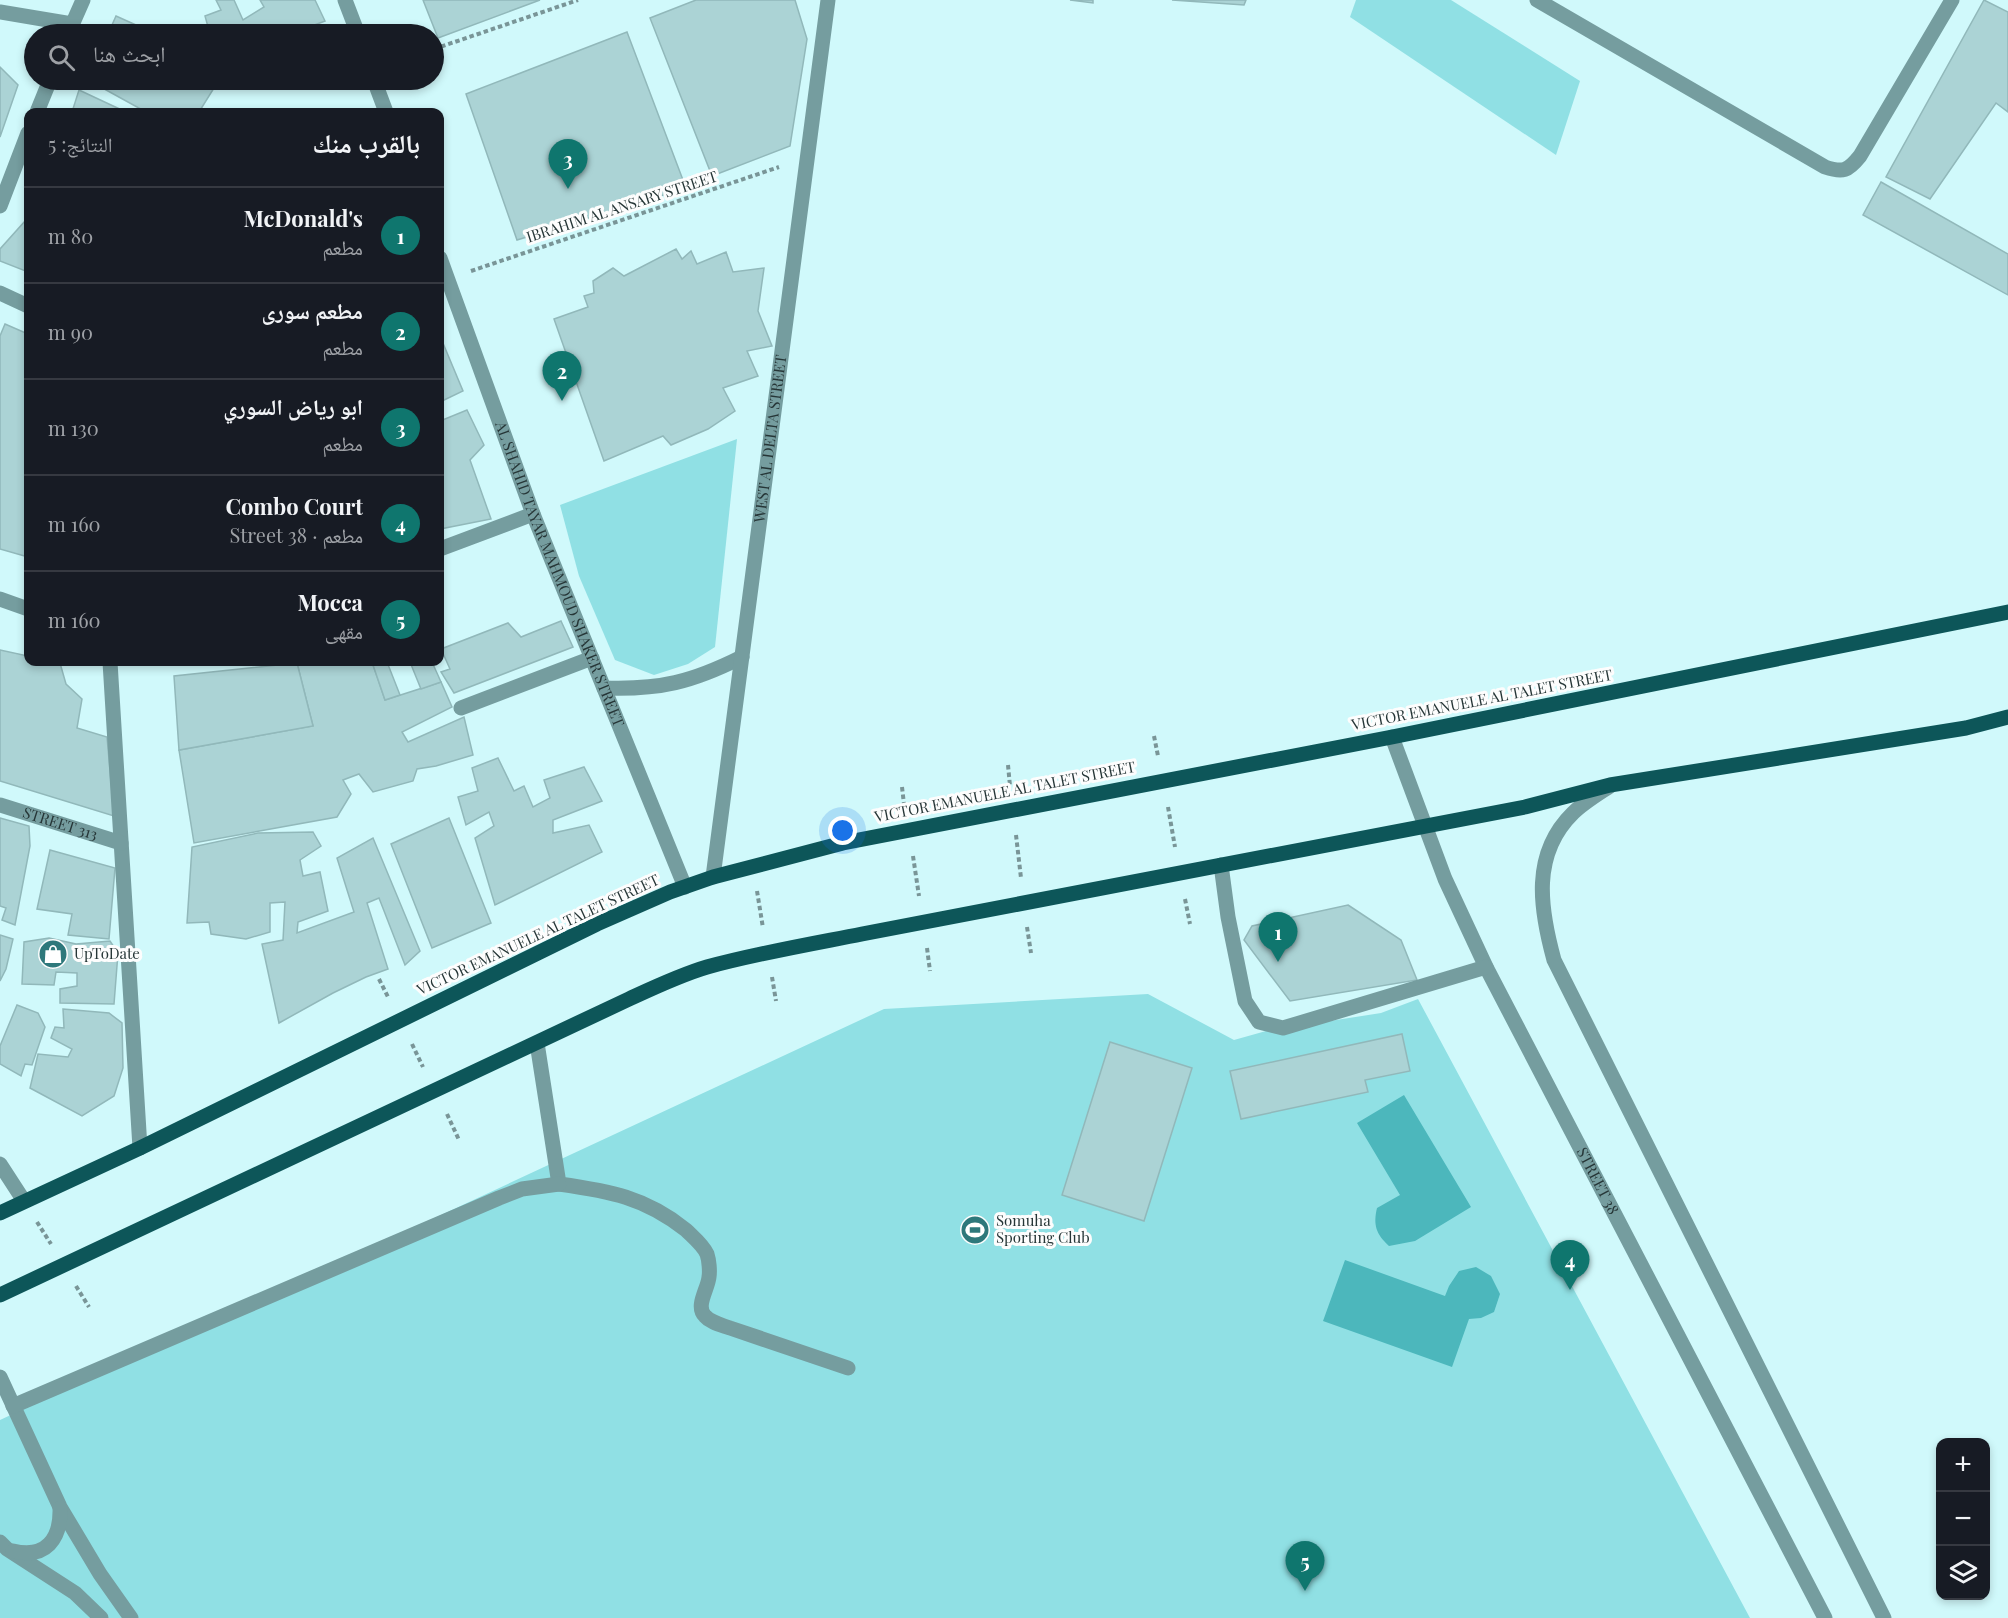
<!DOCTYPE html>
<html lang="ar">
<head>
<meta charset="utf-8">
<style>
	body { margin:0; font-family:"Playfair Display","Noto Naskh Arabic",serif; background:#20242c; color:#f1f3f6; direction:rtl }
	.controls { position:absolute; right:18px; bottom:18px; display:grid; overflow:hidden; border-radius:12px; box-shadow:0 3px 9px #0003 }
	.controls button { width:54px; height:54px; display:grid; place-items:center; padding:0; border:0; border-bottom:2px solid #363941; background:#171b24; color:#f1f3f6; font:30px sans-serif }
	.you { position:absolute; left:843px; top:831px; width:21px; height:21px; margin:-15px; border:4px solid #fff; border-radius:50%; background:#1a73e8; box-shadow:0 0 0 9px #1a73e833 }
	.badge { display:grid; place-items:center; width:39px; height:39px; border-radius:50%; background:#0f766e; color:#fff; font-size:20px; font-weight:700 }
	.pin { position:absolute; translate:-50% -50px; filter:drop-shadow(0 2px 3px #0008) }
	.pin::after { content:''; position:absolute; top:32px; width:21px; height:18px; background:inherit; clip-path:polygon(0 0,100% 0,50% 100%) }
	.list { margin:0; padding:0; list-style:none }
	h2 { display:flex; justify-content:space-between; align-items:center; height:78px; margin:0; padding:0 24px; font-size:26px }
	h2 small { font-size:20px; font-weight:400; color:#9ea1a6 }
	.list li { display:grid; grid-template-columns:39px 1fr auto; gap:18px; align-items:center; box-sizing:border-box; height:96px; padding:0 24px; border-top:2px solid #363941 }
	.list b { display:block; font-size:22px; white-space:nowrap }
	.list p { margin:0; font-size:20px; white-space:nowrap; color:#9ea1a6 }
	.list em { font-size:20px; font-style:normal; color:#9ea1a6 }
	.icon { flex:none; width:33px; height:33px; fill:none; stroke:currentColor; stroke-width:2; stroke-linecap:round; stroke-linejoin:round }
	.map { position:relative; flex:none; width:2008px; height:1618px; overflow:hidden; direction:ltr }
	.search { position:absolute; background:#171b24; box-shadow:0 3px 9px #0003; left:24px; top:24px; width:420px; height:66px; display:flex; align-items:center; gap:15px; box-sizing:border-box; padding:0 21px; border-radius:33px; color:#9ea1a6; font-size:22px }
	.panel { position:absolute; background:#171b24; box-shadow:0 3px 9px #0003; left:24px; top:108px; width:420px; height:558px; border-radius:12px; direction:rtl }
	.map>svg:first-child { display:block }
	.green { fill:#90e0e4 }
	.water { fill:#4cb7bc }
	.building { fill:#abd3d5; stroke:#91b8ba; stroke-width:1.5 }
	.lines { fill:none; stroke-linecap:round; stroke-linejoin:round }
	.path { stroke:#799597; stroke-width:4; stroke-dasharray:4.5 3; stroke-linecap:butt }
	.minor { stroke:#759d9f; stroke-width:15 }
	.major { stroke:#0d5659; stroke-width:15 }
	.labels { text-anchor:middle; stroke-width:6; stroke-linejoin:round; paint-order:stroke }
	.street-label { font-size:15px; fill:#263637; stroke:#fdfdfd }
	.poi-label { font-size:15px; fill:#263637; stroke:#fdfdfd; text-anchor:start }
</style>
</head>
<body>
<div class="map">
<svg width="2008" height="1618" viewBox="0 0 2008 1618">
	<rect width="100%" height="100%" fill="#d0f9fb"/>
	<g class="green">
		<path d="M1356,0H1451L1580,81L1556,155L1350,17Z"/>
		<path d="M737,439L715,647L688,664L654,675L615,660L579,576L560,505Z"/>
		<path d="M1148,994L1234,1040L1266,1031L1381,1013L1418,999L1750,1618H0V1420L884,1009Z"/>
	</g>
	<g class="water">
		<path d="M1404,1095L1471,1207L1415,1241L1389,1246C1376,1234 1373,1225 1377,1208L1400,1195L1357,1123Z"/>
		<path d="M1345,1260L1445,1296L1449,1286L1459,1271L1476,1267L1491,1276L1500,1294L1494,1312L1481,1318L1469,1319L1452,1367L1323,1321Z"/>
	</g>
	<g class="building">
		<path d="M216,0H234L243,20L264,7L260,0H315L325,21L291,34H210L205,16L221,10Z"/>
		<path d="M423,0H540L438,38Z"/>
		<path d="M696,0H795L807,39L790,146L712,176L650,18Z"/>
		<path d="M1070,0H1093V3Z"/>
		<path d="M1172,0H1246L1244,5Z"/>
		<path d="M1984,0L2008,12V112L1996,103L1930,199L1886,177Z"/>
		<path d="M116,16L156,34H108Z"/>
		<path d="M627,32L686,188L517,240L466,94Z"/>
		<path d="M0,67L18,85L0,137Z"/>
		<path d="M88,80H219L199,112H146Z"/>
		<path d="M79,90L126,112H72Z"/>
		<path d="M1881,182L2008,254V295L1863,215Z"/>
		<path d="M28,213V272L0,261V249L25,221Z"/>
		<path d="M676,249L682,259L691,251L697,264L726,252L733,272L764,268L758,311L772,346L747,351L758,376L723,388L735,411L708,429L671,445L663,436L604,461L554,319L588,307L584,296L594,293L593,281L613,268L624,276Z"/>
		<path d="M5,324L28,334V557L0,549V336Z"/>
		<path d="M440,336L463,391L440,402Z"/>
		<path d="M467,410L484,445L470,460L491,519L440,529V421Z"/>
		<path d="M561,621L573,647L454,693L441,672L450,669L441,649L508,623L521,637Z"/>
		<path d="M0,650L28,656V662L60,663L66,684L82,699L77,728L107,737L114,816L0,781Z"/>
		<path d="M300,662H372L385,700L441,682L452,707L402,732L408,742L464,717L473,755L436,766L417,769L413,781L373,792L359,774L343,780L351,794L337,817L194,843L179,750L313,726L297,663Z"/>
		<path d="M372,662H387L400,695L385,700Z"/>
		<path d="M410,662H432L441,682L421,689Z"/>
		<path d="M297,663L313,726L179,750L174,676Z"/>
		<path d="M498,758L514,791L524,786L533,807L550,798L544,780L584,767L602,801L553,820V833L589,825L602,852L495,905L475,838L494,826L489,812L466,825L458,797L478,791L472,768Z"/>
		<path d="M0,818L29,826L30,846L15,925L2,920L6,908L0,906Z"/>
		<path d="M449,818L491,923L432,948L391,844Z"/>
		<path d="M313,832L321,846L300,860L303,876L320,872L328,911L298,922L297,933L354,912L337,858L373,838L420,951L405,965L379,898L367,903L388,969L366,977L333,993L279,1023L262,944L283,940L285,902L270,903V932L246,939L211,934L209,922L187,923L192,847L258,833Z"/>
		<path d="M50,850L115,868L109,939L68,935L72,914L37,909Z"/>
		<path d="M1348,905L1401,940L1417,980L1290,1001L1244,940L1252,926Z"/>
		<path d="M0,935L13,939L6,969L0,981Z"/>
		<path d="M49,938L76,944L110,941L118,953L114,1004L60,1003V989L77,986V973L56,972L54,985L22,984L24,942Z"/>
		<path d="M17,1005L38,1013L45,1027L32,1065L25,1064L21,1076L0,1064V1046Z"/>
		<path d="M63,1009L109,1013L122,1023L123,1068L114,1096L82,1116L30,1088L38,1054L68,1057L72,1049L51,1038L55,1027L64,1028Z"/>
		<path d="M1402,1034L1410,1071L1365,1080L1368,1092L1241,1119L1230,1071Z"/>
		<path d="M1110,1042L1192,1068L1144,1221L1062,1195Z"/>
	</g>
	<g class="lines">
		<g class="path">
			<path d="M434,49L578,0"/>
			<path d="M471,271L779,167"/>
			<path d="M1154,736L1158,756"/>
			<path d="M1008,765L1010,786"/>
			<path d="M902,787L904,804"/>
			<path d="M1168,807L1175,847"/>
			<path d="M1016,835L1021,878"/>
			<path d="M913,856L919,896"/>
			<path d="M757,891L763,928"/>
			<path d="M1185,899L1190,924"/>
			<path d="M1027,927L1031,953"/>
			<path d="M927,948L930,971"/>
			<path d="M772,977L776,1001"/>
			<path d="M379,979L388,997"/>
			<path d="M412,1044L423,1067"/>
			<path d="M447,1114L459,1140"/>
			<path d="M37,1222L51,1244"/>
			<path d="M76,1286L89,1307"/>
		</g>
		<g class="minor">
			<path d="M345,0L358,34"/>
			<path d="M1537,0L1825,167C1843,173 1848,171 1860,156L1952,0"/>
			<path d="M0,12L72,24"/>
			<path d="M68,34L83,0"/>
			<path d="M374,80L386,112"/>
			<path d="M37,112L50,80"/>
			<path d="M0,206L28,133"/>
			<path id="s1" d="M440,258L533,514L685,887"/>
			<path d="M0,293L28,306"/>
			<path d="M440,549L533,514"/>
			<path d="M0,599L28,609"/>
			<path d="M110,662L140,1148"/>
			<path d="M604,688C660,690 692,682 742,657"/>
			<path d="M461,708L592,658"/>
			<path id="s2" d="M1392,737L1445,879L1486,967L1825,1618"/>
			<path d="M1610,786C1598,794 1583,803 1573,813C1531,854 1540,909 1554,960L1884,1618"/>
			<path id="s3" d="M0,805L121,843"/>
			<path d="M1221,865L1228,917L1245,1001L1259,1022L1283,1028L1486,967"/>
			<path id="s4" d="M713,877L828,0"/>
			<path d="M537,1043L559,1184C609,1191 645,1197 686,1230C693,1237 703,1245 707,1254C709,1260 710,1271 709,1277C708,1289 695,1306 705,1316C711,1323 722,1325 730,1328L848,1368"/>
			<path d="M0,1164L24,1201"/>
			<path d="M0,1377L60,1507L100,1574L131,1618"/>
			<path d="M13,1406L499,1198L522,1189L559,1184"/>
			<path d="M0,1542L7,1549L75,1593L101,1618"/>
			<path d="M13,1551C46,1559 61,1539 60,1508"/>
		</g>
		<g class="major">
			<path d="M0,1213L140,1148L597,924L670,892L713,877L843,843L1392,737L2008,612"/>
			<path d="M0,1295L629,999C655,987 680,975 707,967C758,953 811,944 862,934L1525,807L1610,785L1966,728L2008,717"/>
		</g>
	</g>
	<defs>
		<g id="shop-disc" transform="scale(1.5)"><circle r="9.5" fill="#2e787b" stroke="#fdfdfd"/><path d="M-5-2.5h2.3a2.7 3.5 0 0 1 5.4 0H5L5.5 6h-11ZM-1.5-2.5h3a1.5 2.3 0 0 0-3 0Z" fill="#fff"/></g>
		<g id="stadium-disc" transform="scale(1.5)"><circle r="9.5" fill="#2e787b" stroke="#fdfdfd"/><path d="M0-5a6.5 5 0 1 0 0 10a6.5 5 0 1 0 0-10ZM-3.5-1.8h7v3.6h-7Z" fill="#fff"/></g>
	</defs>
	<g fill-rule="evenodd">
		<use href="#shop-disc" x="53" y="954"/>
		<use href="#stadium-disc" x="975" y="1230"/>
	</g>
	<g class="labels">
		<g class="street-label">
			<text transform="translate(622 207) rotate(-18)" y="5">IBRAHIM AL ANSARY STREET</text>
			<text dy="5" stroke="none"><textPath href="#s4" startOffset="442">WEST AL DELTA STREET</textPath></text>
			<text dy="5" stroke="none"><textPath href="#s1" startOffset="338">AL SHAHID TAYAR MAHMOUD SHAKER STREET</textPath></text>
			<text transform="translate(1482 700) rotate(-11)" y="5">VICTOR EMANUELE AL TALET STREET</text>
			<text transform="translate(1005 792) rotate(-11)" y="5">VICTOR EMANUELE AL TALET STREET</text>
			<text dy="5" stroke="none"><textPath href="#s3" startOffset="63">STREET 313</textPath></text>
			<text transform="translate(538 935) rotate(-25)" y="5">VICTOR EMANUELE AL TALET STREET</text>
			<text dy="5" stroke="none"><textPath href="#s2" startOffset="490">STREET 38</textPath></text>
		</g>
		<g class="poi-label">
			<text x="74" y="959">UpToDate</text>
			<text x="996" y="1226">Somuha<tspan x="996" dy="17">Sporting Club</tspan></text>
		</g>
	</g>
</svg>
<div class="controls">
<button>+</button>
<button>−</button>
<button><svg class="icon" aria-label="layers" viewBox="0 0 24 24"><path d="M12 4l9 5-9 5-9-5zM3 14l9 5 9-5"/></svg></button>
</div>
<div class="you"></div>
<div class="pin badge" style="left:1278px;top:962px">1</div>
<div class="pin badge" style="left:562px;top:401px">2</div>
<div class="pin badge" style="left:568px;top:189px">3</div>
<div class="pin badge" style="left:1570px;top:1290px">4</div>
<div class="pin badge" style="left:1305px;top:1591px">5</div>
<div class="search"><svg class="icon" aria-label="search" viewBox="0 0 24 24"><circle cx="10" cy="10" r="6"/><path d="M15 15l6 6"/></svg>ابحث هنا</div>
<section class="panel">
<h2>بالقرب منك<small>النتائج: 5</small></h2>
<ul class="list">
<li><span class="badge">1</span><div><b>McDonald's</b><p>مطعم</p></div><em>80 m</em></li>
<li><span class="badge">2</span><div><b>مطعم سورى</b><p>مطعم</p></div><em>90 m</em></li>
<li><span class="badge">3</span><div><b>ابو رياض السوري</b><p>مطعم</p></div><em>130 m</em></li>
<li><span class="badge">4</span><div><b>Combo Court</b><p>مطعم · Street 38</p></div><em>160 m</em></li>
<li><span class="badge">5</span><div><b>Mocca</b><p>مقهى</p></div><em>160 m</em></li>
</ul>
</section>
</div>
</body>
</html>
